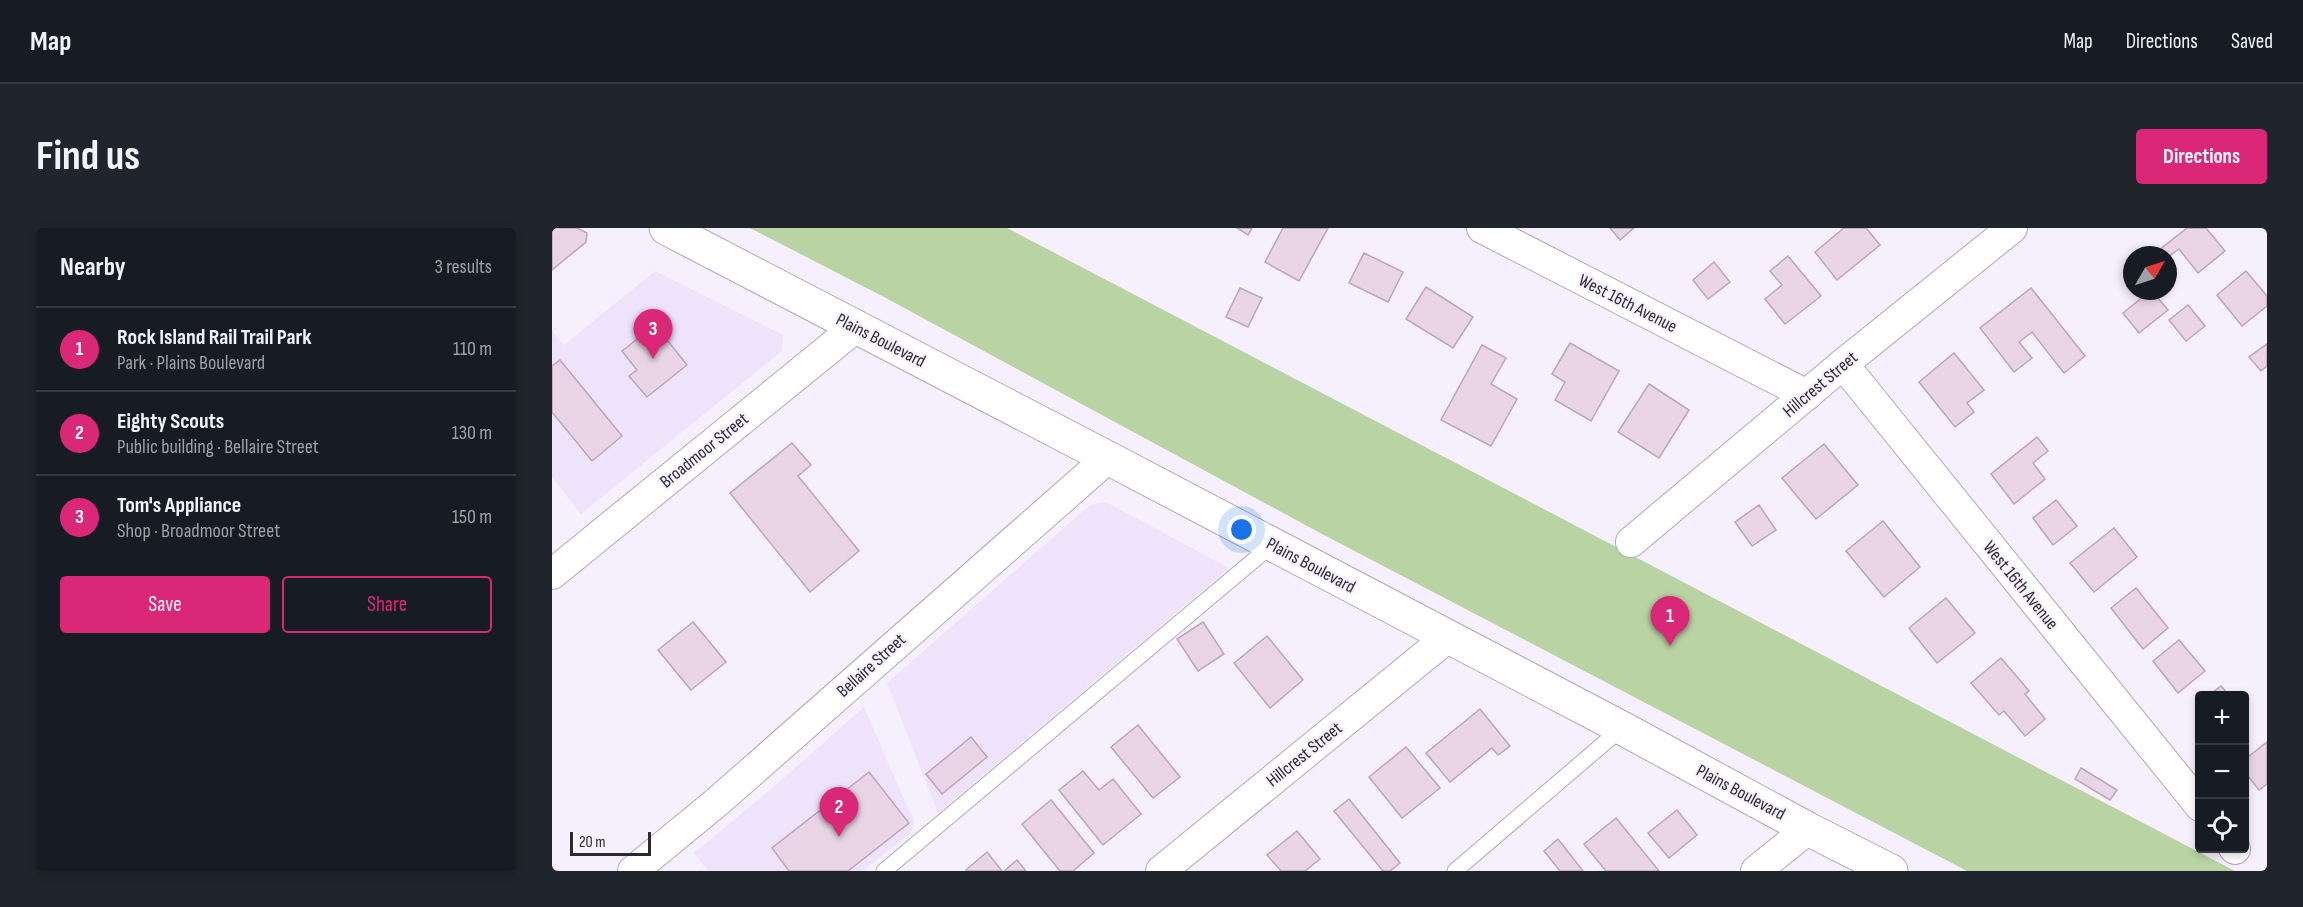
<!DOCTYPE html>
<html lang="en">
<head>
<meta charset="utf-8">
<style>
	body { margin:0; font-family:"Sofia Sans Condensed",sans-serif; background:#20242c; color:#f1f3f6 }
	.controls { position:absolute; right:18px; bottom:18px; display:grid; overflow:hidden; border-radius:6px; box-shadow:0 3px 9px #0003 }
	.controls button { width:54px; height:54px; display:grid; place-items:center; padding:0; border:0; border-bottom:2px solid #363941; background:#171b24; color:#f1f3f6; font:30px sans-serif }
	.compass { position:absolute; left:1571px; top:18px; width:54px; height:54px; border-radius:50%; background:#171b24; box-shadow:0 3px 9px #0003; rotate:51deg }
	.scale { position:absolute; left:18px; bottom:15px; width:81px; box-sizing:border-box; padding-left:6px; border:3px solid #2d2931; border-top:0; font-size:16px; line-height:21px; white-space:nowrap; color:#2d2931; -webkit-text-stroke:4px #f6effd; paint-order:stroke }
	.you { position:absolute; left:690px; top:302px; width:21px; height:21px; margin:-15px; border:4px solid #fff; border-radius:50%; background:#1a73e8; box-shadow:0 0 0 9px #1a73e833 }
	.badge { display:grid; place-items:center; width:39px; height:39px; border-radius:50%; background:#db2777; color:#fff; font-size:20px; font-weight:700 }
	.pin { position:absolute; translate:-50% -50px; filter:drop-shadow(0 2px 3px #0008) }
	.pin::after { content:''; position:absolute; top:32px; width:21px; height:18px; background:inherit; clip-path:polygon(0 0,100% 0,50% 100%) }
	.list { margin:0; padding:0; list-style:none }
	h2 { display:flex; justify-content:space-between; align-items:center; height:78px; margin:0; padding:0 24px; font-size:26px }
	h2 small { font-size:20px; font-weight:400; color:#9ea1a6 }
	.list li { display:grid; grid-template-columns:39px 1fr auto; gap:18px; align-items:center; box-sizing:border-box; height:84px; padding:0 24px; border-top:2px solid #363941 }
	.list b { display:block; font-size:22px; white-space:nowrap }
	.list p { margin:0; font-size:20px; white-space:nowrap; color:#9ea1a6 }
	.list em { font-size:20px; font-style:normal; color:#9ea1a6 }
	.actions { display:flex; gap:12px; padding:18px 24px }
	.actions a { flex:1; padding:14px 0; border:2px solid #db2777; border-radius:6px; text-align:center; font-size:21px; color:#db2777 }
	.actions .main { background:#db2777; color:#fff }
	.icon { flex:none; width:33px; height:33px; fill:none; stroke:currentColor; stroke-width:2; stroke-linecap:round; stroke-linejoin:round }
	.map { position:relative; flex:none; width:1715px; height:643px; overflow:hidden; border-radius:6px }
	header { display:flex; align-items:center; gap:36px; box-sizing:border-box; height:84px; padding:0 30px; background:#171b24; border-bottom:2px solid #363941 }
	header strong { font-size:28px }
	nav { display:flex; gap:33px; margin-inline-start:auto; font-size:21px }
	.intro { display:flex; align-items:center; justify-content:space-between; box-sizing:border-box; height:144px; padding:0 36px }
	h1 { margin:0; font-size:42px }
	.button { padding:15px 27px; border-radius:6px; background:#db2777; color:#fff; font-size:21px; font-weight:700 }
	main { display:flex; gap:36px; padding:0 36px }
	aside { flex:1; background:#171b24; border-radius:6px; box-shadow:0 3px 9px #0003 }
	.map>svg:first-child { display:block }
	.built { fill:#efe3fb }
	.green { fill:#bad3a2 }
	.building { fill:#e9d5e7; stroke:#baa7b8; stroke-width:1.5 }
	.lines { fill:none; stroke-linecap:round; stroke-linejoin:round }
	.service-casing { stroke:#b1a7bc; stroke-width:17 }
	.minor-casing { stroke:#b1a7bc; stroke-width:32 }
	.secondary-casing { stroke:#b1a7bc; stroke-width:35 }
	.service { stroke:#fff; stroke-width:15 }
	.minor { stroke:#fff; stroke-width:30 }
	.secondary { stroke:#fff; stroke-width:33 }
	.labels { text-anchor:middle; stroke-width:4.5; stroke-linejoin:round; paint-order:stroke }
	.street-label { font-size:18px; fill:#2d2931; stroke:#f6effd }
</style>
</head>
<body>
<header>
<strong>Map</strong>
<nav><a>Map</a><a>Directions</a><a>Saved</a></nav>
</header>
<div class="intro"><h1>Find us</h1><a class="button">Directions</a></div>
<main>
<aside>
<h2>Nearby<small>3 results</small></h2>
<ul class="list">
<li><span class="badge">1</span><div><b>Rock Island Rail Trail Park</b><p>Park · Plains Boulevard</p></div><em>110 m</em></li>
<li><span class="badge">2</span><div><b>Eighty Scouts</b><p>Public building · Bellaire Street</p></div><em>130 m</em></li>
<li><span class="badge">3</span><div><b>Tom's Appliance</b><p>Shop · Broadmoor Street</p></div><em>150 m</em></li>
</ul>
<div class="actions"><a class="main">Save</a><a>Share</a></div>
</aside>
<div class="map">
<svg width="1715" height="643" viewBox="0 0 1715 643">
	<rect width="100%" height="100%" fill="#f6effd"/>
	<g class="built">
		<path d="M103,43L231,107L230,123L29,286L0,249V103L12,117Z"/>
		<path d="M554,274L677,340L386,585L335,455L538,277Z"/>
		<path d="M312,479L362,594L359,605L310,643H156L142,625L225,556Z"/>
	</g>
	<path class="green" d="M198,0H455L1683,643H1415L770,306L332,69Z"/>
	<g class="building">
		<path d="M0,0H25L35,5L34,14L0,42Z"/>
		<path d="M685,0H700L696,7Z"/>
		<path d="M731,0H776L747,53L713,34Z"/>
		<path d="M1058,0H1082L1068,12Z"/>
		<path d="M1292,0H1314L1328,17L1285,52L1263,24Z"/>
		<path d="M1635,0H1654L1673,23L1646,45L1627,21L1616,29V27H1609L1606,23Z"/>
		<path d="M812,25L851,44L836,74L797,55Z"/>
		<path d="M1236,28L1269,68L1233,96L1213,71L1230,57L1218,43Z"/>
		<path d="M1162,34L1178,54L1156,71L1141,52Z"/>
		<path d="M1694,43L1715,68V78L1690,98L1665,67Z"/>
		<path d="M874,59L921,89L901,120L854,91Z"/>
		<path d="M688,60L710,70L696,99L674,89Z"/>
		<path d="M1479,60L1533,128L1512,145L1480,104L1467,114L1480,130L1462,144L1428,100Z"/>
		<path d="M1598,63H1600L1616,82L1587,105L1571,85Z"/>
		<path d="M1636,77L1653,98L1634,113L1617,92Z"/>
		<path d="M103,97L135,137L95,169L77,148L85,142L70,123Z"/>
		<path d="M1018,115L1067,143L1039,193L1003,172L1013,154L1000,146Z"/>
		<path d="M1715,116V138L1709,143L1697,129Z"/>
		<path d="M930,117L954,130L939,156L965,171L939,218L889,192Z"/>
		<path d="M1402,125L1432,162L1415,175L1422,184L1403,199L1367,154Z"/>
		<path d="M8,132L70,208L40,233L0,184V138Z"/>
		<path d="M1097,156L1137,182L1107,230L1066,204Z"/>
		<path d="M1485,209L1496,223L1481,235L1493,251L1462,276L1439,246Z"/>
		<path d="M240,215L259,237L246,248L307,323L258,364L178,265Z"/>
		<path d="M1272,216L1306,257L1264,291L1230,250Z"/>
		<path d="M1504,272L1525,298L1501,317L1481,290Z"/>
		<path d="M1207,277L1224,302L1200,318L1183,294Z"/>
		<path d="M1331,293L1368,339L1332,369L1294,323Z"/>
		<path d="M1562,300L1585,329L1542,364L1518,335Z"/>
		<path d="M1584,360L1616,400L1591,421L1559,380Z"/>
		<path d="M1394,370L1423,405L1385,435L1357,400Z"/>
		<path d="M141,394L174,434L139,462L106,422Z"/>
		<path d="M651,394L672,426L646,443L625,411Z"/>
		<path d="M715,408L751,452L718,480L682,435Z"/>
		<path d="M1627,412L1653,443L1626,465L1601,433Z"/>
		<path d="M1449,430L1477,463L1473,466L1493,491L1473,508L1452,483L1447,487L1419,455Z"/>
		<path d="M1669,458L1677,467H1657Z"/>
		<path d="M928,481L958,518L946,527L940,520L898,554L874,525Z"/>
		<path d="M586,497L628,549L601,570L559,519Z"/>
		<path d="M419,509L435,529L390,566L374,546Z"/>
		<path d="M1715,514V556L1707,562L1692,543V532Z"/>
		<path d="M854,519L888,560L850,590L817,549Z"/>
		<path d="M1529,540L1565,562L1558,572L1523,551Z"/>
		<path d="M531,543L547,562L561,551L589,586L551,617L507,562Z"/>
		<path d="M317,544L357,595L296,643H237L220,620Z"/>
		<path d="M797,571L848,635L838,643H831L782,583Z"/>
		<path d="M499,572L542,625L521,643H508L470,596Z"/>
		<path d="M1125,582L1145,607L1117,630L1096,605Z"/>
		<path d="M1064,590L1107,643H1054L1032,616Z"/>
		<path d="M745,603L768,631L753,643H729L715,627Z"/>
		<path d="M1006,611L1031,643H1008L992,623Z"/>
		<path d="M435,624L450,643H415L414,642Z"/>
		<path d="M465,632L474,643H452Z"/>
	</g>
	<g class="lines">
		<g class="service-casing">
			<g id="service">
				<path d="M332,643L720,317"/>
				<path d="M903,643L1070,500"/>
			</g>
		</g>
		<g class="minor-casing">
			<g id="minor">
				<path d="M930,0L1255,167"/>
				<path d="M1291,136L1648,578"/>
				<path d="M1079,314L1291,136L1460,0"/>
				<path d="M0,346L304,99"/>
				<path d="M1682,620L1683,621"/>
				<path d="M81,643L165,574L556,230"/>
				<path d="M609,643L896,409"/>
				<path d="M1204,643L1256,601"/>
			</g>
		</g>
		<g class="secondary-casing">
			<path id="secondary" d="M114,0L556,230L1070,500L1256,601L1339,643"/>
		</g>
		<use href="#service" class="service"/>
		<use href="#minor" class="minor"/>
		<use href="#secondary" class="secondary"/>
	</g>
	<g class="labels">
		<g class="street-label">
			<text transform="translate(1076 75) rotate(27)" y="6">West 16th Avenue</text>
			<text transform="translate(329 112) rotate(27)" y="6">Plains Boulevard</text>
			<text transform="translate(1268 156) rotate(-40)" y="6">Hillcrest Street</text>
			<text transform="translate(152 222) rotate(-39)" y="6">Broadmoor Street</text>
			<text transform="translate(759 337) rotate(28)" y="6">Plains Boulevard</text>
			<text transform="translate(1469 357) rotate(51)" y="6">West 16th Avenue</text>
			<text transform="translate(319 437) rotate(-42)" y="6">Bellaire Street</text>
			<text transform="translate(752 526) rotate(-39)" y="6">Hillcrest Street</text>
			<text transform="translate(1189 564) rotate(28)" y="6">Plains Boulevard</text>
		</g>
	</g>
</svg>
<div class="controls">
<button>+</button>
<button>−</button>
<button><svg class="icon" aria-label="locate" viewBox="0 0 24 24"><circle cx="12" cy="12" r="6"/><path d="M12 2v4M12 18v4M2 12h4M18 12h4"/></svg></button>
</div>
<svg class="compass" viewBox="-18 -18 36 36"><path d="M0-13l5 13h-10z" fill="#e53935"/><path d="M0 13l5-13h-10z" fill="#9ea1a6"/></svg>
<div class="scale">20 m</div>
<div class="you"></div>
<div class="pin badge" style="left:1118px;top:418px">1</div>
<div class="pin badge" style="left:287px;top:609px">2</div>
<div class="pin badge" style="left:101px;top:131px">3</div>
</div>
</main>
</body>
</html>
